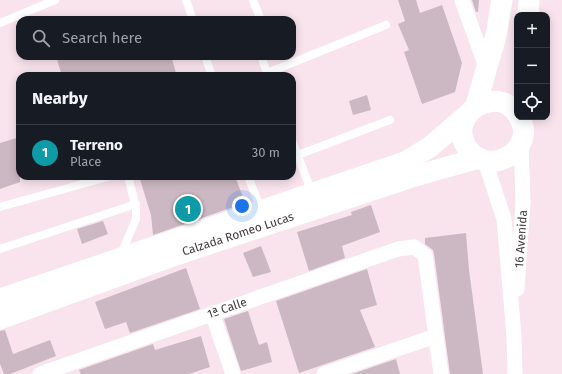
<!DOCTYPE html>
<html lang="en">
<head>
<meta charset="utf-8">
<style>
	body { margin:0; font-family:"Fira Sans",sans-serif; background:#20242c; color:#f1f3f6 }
	.controls { position:absolute; right:12px; top:12px; display:grid; overflow:hidden; border-radius:8px; box-shadow:0 2px 10px #0003 }
	.controls button { width:36px; height:36px; display:grid; place-items:center; padding:0; border:0; border-bottom:1px solid #363941; background:#171b24; color:#f1f3f6; font:20px sans-serif }
	.you { position:absolute; left:242px; top:206px; width:14px; height:14px; margin:-10px; border:3px solid #fff; border-radius:50%; background:#1a73e8; box-shadow:0 0 0 6px #1a73e833 }
	.badge { display:grid; place-items:center; width:26px; height:26px; border-radius:50%; background:#8c9099; color:#fff; font-size:13px; font-weight:700 }
	.pin { position:absolute; translate:-50% -50%; border:2px solid #fff; box-shadow:0 1px 4px #0006 }
	.list { margin:0; padding:0; list-style:none }
	h2 { display:flex; justify-content:space-between; align-items:center; height:52px; margin:0; padding:0 16px; font-size:17px }
	h2 small { font-size:13px; font-weight:400; color:#9ea1a6 }
	.list li { display:grid; grid-template-columns:26px 1fr auto; gap:12px; align-items:center; box-sizing:border-box; height:56px; padding:0 16px; border-top:1px solid #363941 }
	.list b { display:block; font-size:15px; white-space:nowrap }
	.list p { margin:0; font-size:13px; white-space:nowrap; color:#9ea1a6 }
	.list em { font-size:13px; font-style:normal; color:#9ea1a6 }
	.icon { flex:none; width:22px; height:22px; fill:none; stroke:currentColor; stroke-width:2; stroke-linecap:round; stroke-linejoin:round }
	.map { position:relative; flex:none; width:562px; height:374px; overflow:hidden }
	.search { position:absolute; background:#171b24; box-shadow:0 2px 10px #0003; left:16px; top:16px; width:280px; height:44px; display:flex; align-items:center; gap:10px; box-sizing:border-box; padding:0 14px; border-radius:12px; color:#9ea1a6; font-size:15px }
	.panel { position:absolute; background:#171b24; box-shadow:0 2px 10px #0003; left:16px; top:72px; width:280px; height:108px; border-radius:12px }
	.map>svg:first-child { display:block }
	.building { fill:#ccb8c2 }
	.lines { fill:none; stroke-linecap:round; stroke-linejoin:round }
	.lane { stroke:#fff; stroke-width:8 }
	.street { stroke:#fff; stroke-width:15 }
	.secondary { stroke:#fff; stroke-width:21 }
	.labels { text-anchor:middle; stroke-width:3; stroke-linejoin:round; paint-order:stroke }
	.street-label { font-size:12px; fill:#423a3e; stroke:#fff }
</style>
</head>
<body>
<div class="map">
<svg width="562" height="374" viewBox="0 0 562 374">
	<rect width="100%" height="100%" fill="#f9e4ee"/>
	<g class="building">
		<path d="M398,0H416L420,13L442,5L462,63L455,92L422,104L404,52L409,50L398,24L405,21Z"/>
		<path d="M472,0H479L478,12H476Z"/>
		<path d="M56,56H171L177,76H62Z"/>
		<path d="M367,95L371,110L353,115L349,101Z"/>
		<path d="M20,137V182L0,189V143Z"/>
		<path d="M139,176H235L245,203L153,235L151,215Z"/>
		<path d="M371,205L380,232L342,246L345,258L309,271L297,232L352,215L351,212Z"/>
		<path d="M103,221L108,234L82,244L77,229Z"/>
		<path d="M466,233L469,270L483,374H450L434,254L433,250L425,244V238Z"/>
		<path d="M261,246L271,272L253,277L243,253Z"/>
		<path d="M186,268L200,309L130,333L126,322L105,329L95,302Z"/>
		<path d="M367,269L377,305L360,310L375,347L299,373L276,301Z"/>
		<path d="M248,311L259,345L267,342L272,362L241,371L224,319Z"/>
		<path d="M5,330L13,354L50,340L56,356L10,374H4L0,364V331Z"/>
		<path d="M201,336L210,367L189,374H81L79,370L153,344L155,350Z"/>
		<path d="M396,359L400,374H352Z"/>
	</g>
	<g class="lines">
		<g class="lane">
			<path d="M186,0L193,20"/>
			<path d="M253,0L261,20"/>
			<path d="M0,23L55,0"/>
			<path d="M205,56L212,76"/>
			<path d="M261,56L268,76"/>
			<path d="M267,73L386,25"/>
			<path d="M292,140L312,193"/>
			<path d="M298,155L390,120"/>
			<path d="M248,176L261,210"/>
			<path d="M0,207L111,176"/>
			<path d="M0,249L136,204"/>
			<path d="M121,254L136,219V208L128,176"/>
		</g>
		<g class="street">
			<path d="M462,0L487,70"/>
			<path d="M485,161L504,219L514,336L515,374"/>
			<path d="M517,289L523,202L521,142"/>
			<path d="M212,313L233,374"/>
			<path d="M40,374L398,249L414,247L425,255L441,374"/>
			<path d="M324,374L436,336"/>
		</g>
		<g class="secondary">
			<path d="M528,15L529,0"/>
			<path d="M476,105L496,36L502,0"/>
			<path d="M517,114C497,83 447,114 466,146C487,181 539,149 519,117"/>
			<path d="M0,299L405,162L430,147L466,116"/>
			<path d="M0,319L176,255L412,177L479,158"/>
		</g>
	</g>
	<g class="labels">
		<g class="street-label">
			<text transform="translate(238 234) rotate(-18)" y="4">Calzada Romeo Lucas</text>
			<text transform="translate(521 239) rotate(-86)" y="4">16 Avenida</text>
			<text transform="translate(227 308) rotate(-19)" y="4">1ª Calle</text>
		</g>
	</g>
</svg>
<div class="controls">
<button>+</button>
<button>−</button>
<button><svg class="icon" aria-label="locate" viewBox="0 0 24 24"><circle cx="12" cy="12" r="6"/><path d="M12 2v4M12 18v4M2 12h4M18 12h4"/></svg></button>
</div>
<div class="you"></div>
<div class="pin badge" style="left:188px;top:209px;background:#0f9aa8">1</div>
<div class="search"><svg class="icon" aria-label="search" viewBox="0 0 24 24"><circle cx="10" cy="10" r="6"/><path d="M15 15l6 6"/></svg>Search here</div>
<section class="panel">
<h2>Nearby<small></small></h2>
<ul class="list">
<li><span class="badge" style="background:#0f9aa8">1</span><div><b>Terreno</b><p>Place</p></div><em>30 m</em></li>
</ul>
</section>
</div>
</body>
</html>
